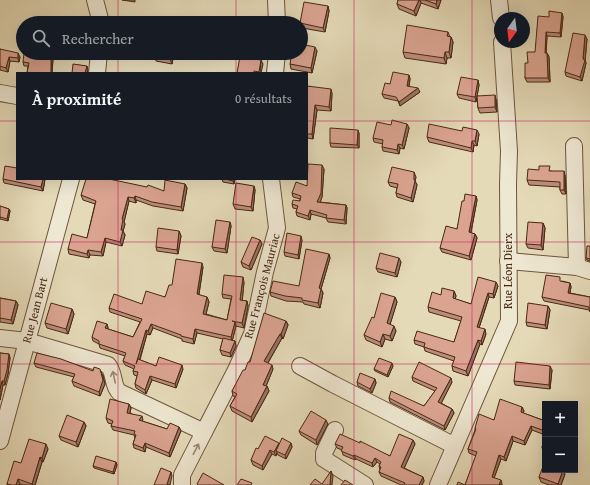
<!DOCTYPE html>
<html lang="fr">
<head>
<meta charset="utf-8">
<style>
	body { margin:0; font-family:"Gentium Book Plus",serif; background:#242831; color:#f1f3f6 }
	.controls { position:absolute; right:12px; bottom:12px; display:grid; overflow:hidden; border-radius:0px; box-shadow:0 4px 16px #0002 }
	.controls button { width:36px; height:36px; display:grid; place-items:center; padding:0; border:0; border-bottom:1px solid #363941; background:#171b24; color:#f1f3f6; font:20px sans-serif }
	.compass { position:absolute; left:494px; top:12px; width:36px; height:36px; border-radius:50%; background:#171b24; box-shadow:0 4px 16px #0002; rotate:194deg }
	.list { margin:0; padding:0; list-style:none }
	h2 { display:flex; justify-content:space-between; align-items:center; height:52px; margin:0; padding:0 16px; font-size:17px }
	h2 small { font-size:13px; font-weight:400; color:#9ea1a6 }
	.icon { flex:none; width:22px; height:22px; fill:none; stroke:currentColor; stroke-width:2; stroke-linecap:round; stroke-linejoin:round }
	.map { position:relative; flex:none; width:590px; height:485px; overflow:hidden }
	.search { position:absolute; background:#171b24; box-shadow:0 4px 16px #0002; left:16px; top:16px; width:292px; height:44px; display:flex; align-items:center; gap:10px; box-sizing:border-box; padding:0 14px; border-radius:22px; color:#9ea1a6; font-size:15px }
	.panel { position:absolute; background:#171b24; box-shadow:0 4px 16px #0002; left:16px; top:72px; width:292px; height:108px; border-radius:0px }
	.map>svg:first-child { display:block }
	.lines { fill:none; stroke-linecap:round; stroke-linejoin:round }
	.minor-casing { stroke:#6f553c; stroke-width:18 }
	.minor { stroke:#eee7d1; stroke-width:16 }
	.wall { fill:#bc8d7d; stroke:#482912 }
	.shaded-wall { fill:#997366; stroke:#482912 }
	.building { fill:#dba491; stroke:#482912 }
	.oneway { stroke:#9b8872 }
	.grid { fill:none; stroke:#c2185b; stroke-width:1; stroke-opacity:0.55 }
	.labels { text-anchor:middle; stroke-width:3; stroke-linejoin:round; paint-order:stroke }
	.street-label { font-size:12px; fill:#482912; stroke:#eee7d1 }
</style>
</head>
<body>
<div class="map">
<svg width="590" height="485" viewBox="0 0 590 485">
	<rect width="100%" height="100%" fill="#e5dab8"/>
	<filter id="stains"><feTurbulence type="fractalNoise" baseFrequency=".005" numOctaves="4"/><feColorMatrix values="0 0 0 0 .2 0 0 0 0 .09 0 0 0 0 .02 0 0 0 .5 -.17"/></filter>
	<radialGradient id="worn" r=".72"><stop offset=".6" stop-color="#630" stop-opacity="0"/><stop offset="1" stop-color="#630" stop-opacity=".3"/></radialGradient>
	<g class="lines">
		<g class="minor-casing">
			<g id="minor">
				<path d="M95,0L101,23"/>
				<path d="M276,0L277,23"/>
				<path d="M499,0L501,18"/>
				<path d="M97,73L99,53"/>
				<path d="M275,73L277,53"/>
				<path d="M0,93L17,96"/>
				<path d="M574,146L577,267"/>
				<path d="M508,261L577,267L590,271"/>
				<path d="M0,338L27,341L108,365C115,373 112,385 119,392L204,432L182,475V485"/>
				<path d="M300,366L333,384L455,446"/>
				<path d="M335,430L324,453V459L365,485"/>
				<path d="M204,432L236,370L252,334L265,272L277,228L271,179"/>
				<path d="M0,441L71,179"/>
				<path d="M438,485L509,321L508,184L509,151L502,42"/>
			</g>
		</g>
		<use href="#minor" class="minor"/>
	</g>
	<g class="wall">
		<path d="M122,0H135V2Z"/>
		<path d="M398,0H441L438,9L421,3L416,16L399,9L397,4Z"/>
		<path d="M328,6L329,11L325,32L302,28L301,23Z"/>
		<path d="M562,13L563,17L561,37L547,36L546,53H547L549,57L550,82H527L525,78L528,63L535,52L549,17Z"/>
		<path d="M448,32L450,37H451L453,42L451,58H447L446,64L405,58L403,52Z"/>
		<path d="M587,39L585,60L586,63L582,81L566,76L565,72Z"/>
		<path d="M0,49L20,57L19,62L10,61L8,72L0,70Z"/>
		<path d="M317,51L312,73L291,69L290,64Z"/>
		<path d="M46,53L45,55L51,56L53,59L52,73H27L28,66H24L23,62Z"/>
		<path d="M174,53L172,64L156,61L154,56Z"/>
		<path d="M409,75L410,79L409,87L420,92L400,106L398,101L384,98L382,94L390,84Z"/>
		<path d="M478,80L479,85L477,96L496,99L497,112L480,113L478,108L477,98L476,102L459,98L457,94Z"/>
		<path d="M307,86L332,93L331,111L317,110L313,139L307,138Z"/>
		<path d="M407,124L409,128L404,149L400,148L399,154L383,151L382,147L383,144L374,142L373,138L391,125Z"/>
		<path d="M359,133V148L331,147L330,143Z"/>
		<path d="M479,134L477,146L474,145L473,152L429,142L427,137Z"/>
		<path d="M324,169L322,197L320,202L346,205L347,208L346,224L328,222L326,218L311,214L310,220L297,216L296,212L297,209L293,208L292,204L300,201V199L293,197L292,193L307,186Z"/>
		<path d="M551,171L565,175L566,194H562L560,190V187L529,185L527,180Z"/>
		<path d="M416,177L415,181L417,185L413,202L397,197L396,193L397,188L390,186L388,182Z"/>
		<path d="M3,179H45L43,191L4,183Z"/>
		<path d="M222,179H235L234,184L223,182Z"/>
		<path d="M185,184L187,188L183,211L153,206L136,200V203L129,201L124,222L125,224L123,231L125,235L122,246L106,242L103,256L90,255L89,258L69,254L68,249L87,238L95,204L83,200L81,195L164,191Z"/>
		<path d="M254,186L255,190L253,211L235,209L233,204Z"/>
		<path d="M476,196L477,200L471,233L475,234L477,238L471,260L442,252L440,248L457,229L464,201Z"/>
		<path d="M0,206L9,209L10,211L8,221L0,219Z"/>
		<path d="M230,222L231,226L227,253L214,251L212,247Z"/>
		<path d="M543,223L545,228L543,250L528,248L526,244Z"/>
		<path d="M179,231L181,236L178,254L157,251L156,247Z"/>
		<path d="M260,240L262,244L251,270L243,267L241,262Z"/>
		<path d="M302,240L299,259L285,256L284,252Z"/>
		<path d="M590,246V261L587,260L586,258Z"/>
		<path d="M329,254L330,258L321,289L323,293L320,308L304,304L303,302L286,301L271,296L270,292L299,286Z"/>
		<path d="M401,262L397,277L378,272L376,268Z"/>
		<path d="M203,267L199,295L207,297L209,302L206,314L227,320L231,299L223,298L222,294L244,282L242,301H247L248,306L244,328L236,326L232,341H235L236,346L231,357L222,355L220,350L223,339L197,333L194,344L182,341V339L153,328L150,335L147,334L140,360L156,366L183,369L176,388L152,380L146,394L136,388L135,384L137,376L134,375L133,371L134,369L125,365L123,361L125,356L100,348L99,344L93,341L92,337L107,324L108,328V329L133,337L140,322L110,312L109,308L142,304L165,297L172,285Z"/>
		<path d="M562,281L570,283L571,287L570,293L590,297V312L589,310L544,301L542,297Z"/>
		<path d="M498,286L494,298L489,297L479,328L486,334L482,345L480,344L468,376L453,371L452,366L454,361L425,351L424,347L415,344L414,340L454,342L461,321L429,312L428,307L441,295L454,291L456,296L455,299L471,304Z"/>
		<path d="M395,297L397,302L390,324L396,331L392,341L385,339L382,347L366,340L364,335L374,318Z"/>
		<path d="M0,298L16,301L18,305L13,324L0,322Z"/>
		<path d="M548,306L550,310L547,329L527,326L526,322Z"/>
		<path d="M72,309L74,314L68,334L47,328L45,323Z"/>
		<path d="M286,321L288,325L283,339L282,338L268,363L273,369L266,386H267L269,391L252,422L232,411L230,406L235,397L233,396L232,391L250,362Z"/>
		<path d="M0,353L9,354L10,358L8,374L5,385H3L0,400Z"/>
		<path d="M34,363L93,371L103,375L105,384L100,396L74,386L72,381L74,377L36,367Z"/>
		<path d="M393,366L388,377L375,371L374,369Z"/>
		<path d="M552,370L550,389L515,385L514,381Z"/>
		<path d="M412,377L452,382L441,403L452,409L454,413L445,430L390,402L389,398L424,406L435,391L413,381Z"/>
		<path d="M375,379L376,383L372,393L358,386L357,382Z"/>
		<path d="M129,404L131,408L130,413L143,420L142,421L167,429L179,427L181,431L170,457L146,447L145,452L134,448L133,444L135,438L134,435L113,430L111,426L112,424L108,423L106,418Z"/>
		<path d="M522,407L524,411L523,413L545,421V435L532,430L525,445L513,441L506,461L501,459L494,478L502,484L465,485L476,456L469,453L468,449L475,430V428Z"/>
		<path d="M84,422L86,426L78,447L61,440L59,436Z"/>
		<path d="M328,424L317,445L301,435L299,431Z"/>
		<path d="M545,439V452H543L542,447Z"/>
		<path d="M413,440L415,444L404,468L423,477L424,481L422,485H401L381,476L379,472L380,470L379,466L380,464L377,462L373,467L356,459L355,460L343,455L342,450L337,448L335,444L360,443L390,456Z"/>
		<path d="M291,443L292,447L286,459L278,455L277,453L276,456L272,454L263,470L253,465L251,460L258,449L279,444Z"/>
		<path d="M48,449L43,462H42L35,485H23L20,484L19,485H7V484L21,463Z"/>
		<path d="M116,462L117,465L114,474L94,468L93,466Z"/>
		<path d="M565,474L561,485H549L541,482L539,477Z"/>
	</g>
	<g class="shaded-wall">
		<path d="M419,0H420L421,3L416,16L414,11Z"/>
		<path d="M437,0H441L438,9L436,4Z"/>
		<path d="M328,6L329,11L325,32L323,28Z"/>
		<path d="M562,13L563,17L561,37L560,33Z"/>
		<path d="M546,32L547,36L546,57L545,53Z"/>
		<path d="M585,35L587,39L585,62V60L586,63L582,81L580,77L583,59Z"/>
		<path d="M451,37L453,42L451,58L449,52Z"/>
		<path d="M315,47L317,51L312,73L311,68Z"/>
		<path d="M445,52L447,58L446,64L444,58Z"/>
		<path d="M18,53L20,57L19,62L18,58Z"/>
		<path d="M171,53H174L172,64L170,59Z"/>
		<path d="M547,53L549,57L550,82L548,78Z"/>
		<path d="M51,56L53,59L52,73H51Z"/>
		<path d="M9,57L10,61L8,72L6,68Z"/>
		<path d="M261,60L263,64L261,73H260Z"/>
		<path d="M87,66L88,70L87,73H85Z"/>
		<path d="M409,75L410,79L408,90L407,86Z"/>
		<path d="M478,80L479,85L476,102L475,97Z"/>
		<path d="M418,88L420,92L400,106L399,102Z"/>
		<path d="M331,89L332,93L331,111L329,107Z"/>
		<path d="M495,95L496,99L497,112L495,107Z"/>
		<path d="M315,105L317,110L313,139L312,134Z"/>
		<path d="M407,124L409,128L404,149L402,145Z"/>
		<path d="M358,130L359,133V148L357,145Z"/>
		<path d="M477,130L479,134L477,146L475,141Z"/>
		<path d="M472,141L474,145L473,152L471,148Z"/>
		<path d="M398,144L400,148L399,154L397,150Z"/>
		<path d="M322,165L324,169L322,197L319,206L317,202Z"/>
		<path d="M564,171L565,175L566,194L564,190Z"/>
		<path d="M414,172L416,177L415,181L417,185L413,202L411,198Z"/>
		<path d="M43,179H45L43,191L41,187Z"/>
		<path d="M233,179H235L234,184L233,181Z"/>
		<path d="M185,184L187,188L183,211L181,207Z"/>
		<path d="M254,186L255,190L253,211L251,207Z"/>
		<path d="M135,196L136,200V203L134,198Z"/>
		<path d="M476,196L477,200L470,236L469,232Z"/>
		<path d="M128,197L129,201L124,222L125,224L123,231L125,235L122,246L120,242L121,230L122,219Z"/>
		<path d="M346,205L347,208L346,224L344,220Z"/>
		<path d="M9,209L10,211L8,221L7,219Z"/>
		<path d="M310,210L311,214L310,220L308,216Z"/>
		<path d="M230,222L231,226L227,253L225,249Z"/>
		<path d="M543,223L545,228L543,250L541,245Z"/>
		<path d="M179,231L181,236L178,254L177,250Z"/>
		<path d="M475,234L477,238L471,260L469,256Z"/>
		<path d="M301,236L302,240L299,259L298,255Z"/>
		<path d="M105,238L106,242L103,256L101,252Z"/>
		<path d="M260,240L262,244L251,270L249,266Z"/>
		<path d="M88,250L90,255L89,258L87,254Z"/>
		<path d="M329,254L330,258L321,289L323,293L320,308L318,303L319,288Z"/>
		<path d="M399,258L401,262L397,277L395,273Z"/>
		<path d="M202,263L203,267L198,299L197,294Z"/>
		<path d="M243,277L244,282L242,304L240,300Z"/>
		<path d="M496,282L498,286L494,298L493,294Z"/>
		<path d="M570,283L571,287L569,297L568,293Z"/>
		<path d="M454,291L456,296L454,303L453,298Z"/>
		<path d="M488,293L489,297L478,331L477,327Z"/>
		<path d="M207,297L209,302L205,318L203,314Z"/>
		<path d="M395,297L397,302L389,328L387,323Z"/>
		<path d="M16,301L18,305L13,324L11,320Z"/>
		<path d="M247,301L248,306L244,328L242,323Z"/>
		<path d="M548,306L550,310L547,329L545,325Z"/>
		<path d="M72,309L74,314L68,334L66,329Z"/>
		<path d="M286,321L288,325L283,339L281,334Z"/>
		<path d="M235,322L236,326L232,342L231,337Z"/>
		<path d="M107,324L108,328L107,332L105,328Z"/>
		<path d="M151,324L153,328L150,335L148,331Z"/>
		<path d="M394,326L396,331L392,341L390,336Z"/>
		<path d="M195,329L197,333L194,344L193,339Z"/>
		<path d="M485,329L486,334L482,345L481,341Z"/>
		<path d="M146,330L147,334L137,368L136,364Z"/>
		<path d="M280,334L282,338L266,366L264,361Z"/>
		<path d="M383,334L385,339L382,347L380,342Z"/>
		<path d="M478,340L480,344L468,376L466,371Z"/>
		<path d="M235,341L236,346L231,357L230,353Z"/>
		<path d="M9,354L10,358L8,374L5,385L4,381Z"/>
		<path d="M392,363L393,366L388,377L387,375Z"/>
		<path d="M182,365L183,369L176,388L175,384Z"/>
		<path d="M272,365L273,369L265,389L263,385Z"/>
		<path d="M550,366L552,370L550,389L549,385Z"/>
		<path d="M101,371L105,384L100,396L99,392Z"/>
		<path d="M150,376L152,380L146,394L145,390Z"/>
		<path d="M451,378L452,382L440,406L438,402Z"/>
		<path d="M375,379L376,383L372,393L370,389Z"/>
		<path d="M2,381L3,385L0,400V389Z"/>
		<path d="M267,386L269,391L252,422L251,417Z"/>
		<path d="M129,404L131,408L129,417L127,413Z"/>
		<path d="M522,407L524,411L522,416L521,412Z"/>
		<path d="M452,409L454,413L445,430L444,426Z"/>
		<path d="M142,416L143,420L140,424L139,420Z"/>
		<path d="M326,420L328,424L317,445L316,440Z"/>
		<path d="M84,422L86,426L78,447L76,442Z"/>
		<path d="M531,426L532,430L525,445L524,441Z"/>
		<path d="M179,427L181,431L170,457L169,453Z"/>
		<path d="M512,436L513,441L506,461L504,457Z"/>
		<path d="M413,440L415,444L403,471L401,467Z"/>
		<path d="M145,443L146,447L145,452L143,448Z"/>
		<path d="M279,443L280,447L276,451L277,453L276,456L274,452Z"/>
		<path d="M291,443L292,447L286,459L285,455Z"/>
		<path d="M46,444L48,449L43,462L42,458Z"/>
		<path d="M270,450L272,454L263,470L262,466Z"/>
		<path d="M354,455L356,459L355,460L353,456Z"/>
		<path d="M499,455L501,459L493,481L492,477Z"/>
		<path d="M40,457L42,462L35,485H33L32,484Z"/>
		<path d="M375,458L377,462L373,467L372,463Z"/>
		<path d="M116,462L117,465L114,474L113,472Z"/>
		<path d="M563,470L565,474L561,485H558V484Z"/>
		<path d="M331,471L333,476L332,485H330Z"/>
		<path d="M171,472L172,476L170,485L167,484Z"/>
		<path d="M423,477L424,481L422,485H419Z"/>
		<path d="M18,479L20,484L19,485H16Z"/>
		<path d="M501,480L502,484V485H499Z"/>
	</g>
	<g class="building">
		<path d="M398,0H419L414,11L397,4Z"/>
		<path d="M425,0H437L436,4Z"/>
		<path d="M304,2L328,6L323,28L300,23Z"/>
		<path d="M549,11L562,13L560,33L546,32L545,53H547L548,78H525V63H528L527,52H535L538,16L549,17Z"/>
		<path d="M407,25L448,32L447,36L451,37L449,52H445L444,58L403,52Z"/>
		<path d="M573,33L585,35L583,59L585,60L580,77L565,72Z"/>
		<path d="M301,44L315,47L311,68L290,64L292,53H301Z"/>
		<path d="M0,49L18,53V58L9,57L6,68L0,66Z"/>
		<path d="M24,53H44L43,55L51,56V73H27L29,63L23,62Z"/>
		<path d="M155,53H171L170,59L154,56Z"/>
		<path d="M240,56L261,60L259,72L254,71V73H237Z"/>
		<path d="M73,64L87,66L85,73H72Z"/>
		<path d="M393,72L409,75L407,86L418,88L399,102L396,97L382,94L385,83L390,84Z"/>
		<path d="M461,77L478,80L475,97L457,94Z"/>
		<path d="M307,86L331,89L329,107L315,105L312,134H307Z"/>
		<path d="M495,95V107L478,108L477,96Z"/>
		<path d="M392,120L407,124L402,145L398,144L397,150L382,147L383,140L373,138L377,122L391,125Z"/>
		<path d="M429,124L462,131L463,127L477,130L475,141H472L471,148L427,137Z"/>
		<path d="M330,128L358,130L357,145L330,143Z"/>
		<path d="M308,164L322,165L321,193L317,202L346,205L344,220L326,218L327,215L310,210L308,216L296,212L298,206L292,204L293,200L300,201L301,196L292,193L296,182L307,186Z"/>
		<path d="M5,166L17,168V179H43L41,187L3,179Z"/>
		<path d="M539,166H550L549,171H564V190H560V182L527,180L528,169L539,170Z"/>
		<path d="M392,167L414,172V180L415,181L411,198L396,193L398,184L388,182Z"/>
		<path d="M86,179H109L147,187L148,185L164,191L165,180L185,184L181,207L152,202L135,196L134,198L128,197L122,219H123L121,230H123L120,242L105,238L101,252L88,250L87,254L68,249L72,234L87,238L96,201L81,195Z"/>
		<path d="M225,179H233V181Z"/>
		<path d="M236,183L254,186L251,207L233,204Z"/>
		<path d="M465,194L476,196L469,232L475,234L469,256L440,248L446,226L457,229L462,201H464Z"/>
		<path d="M0,206L9,209L7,219L0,217Z"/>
		<path d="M216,220L230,222L225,249L212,247Z"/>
		<path d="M528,222L543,223L541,245L526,244Z"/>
		<path d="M158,228L179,231L177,250L156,247Z"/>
		<path d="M287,233L301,236L298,255L284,252Z"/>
		<path d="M252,237L260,240L249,266L241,262Z"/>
		<path d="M587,246H590V259L586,258Z"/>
		<path d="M306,249L329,254L319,288L321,289L318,303L302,300V298L285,296L270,292L273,281L299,286Z"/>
		<path d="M380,253L399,258L395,273L376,268Z"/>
		<path d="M176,259L202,263L197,294L207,297L203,314L227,320L232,296L222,294L224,275L243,277L240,300L247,301L242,323L232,321L235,322L231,337L195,329L193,339L181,336V335L151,324L148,331L146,330L136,364L138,359L156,366L159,357L182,365L175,384L150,376L145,390L135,384L138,372L133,371L135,366L123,361L126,353L99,344V341L92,337L97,321L107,324L105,328L133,337L142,319L109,308L114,294L142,304L146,291L165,297L169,285H172Z"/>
		<path d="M546,275L560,277V281L570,283L568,293L590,297V309H589V307L542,297Z"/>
		<path d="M478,277L496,282L493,294L488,293L477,327L485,329L481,341L478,340L466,371L452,366L455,357L424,347L425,343L414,340L417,331L454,342L462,317L428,307L432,292L441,295L442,288L454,291L453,298L471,304Z"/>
		<path d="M381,293L395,297L387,323L394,326L390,336L383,334L380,342L364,335L372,317L374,318Z"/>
		<path d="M0,298L16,301L11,320L0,318Z"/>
		<path d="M51,303L72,309L66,329L45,323Z"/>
		<path d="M528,303L548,306L545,325L526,322Z"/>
		<path d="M264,313L286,321L281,334H280L264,361L272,365L263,385L267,386L251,417L230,406L237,394L232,391L243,370H245L248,362H250Z"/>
		<path d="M223,338L235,341L230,353L220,350Z"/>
		<path d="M0,353L9,354L7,370L4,381H2L0,389Z"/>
		<path d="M37,353L61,359L93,371L94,367L100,369L103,380L99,392L72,381L75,374L34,363Z"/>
		<path d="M379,358L392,363L387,375L374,369Z"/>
		<path d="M419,362L451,378L438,402L452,409L444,426L389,398L391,391L424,406L437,388L412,377Z"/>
		<path d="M516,362L550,366L549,385L514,381Z"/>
		<path d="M360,373L375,379L370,389L357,382Z"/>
		<path d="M110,399L129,404L127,413L142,416L139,420L167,429L170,423L179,427L169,453L145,443L143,448L133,444L136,435L134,434L135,431L111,426L113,421L106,418Z"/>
		<path d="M500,399L522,407L521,412L545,421V431L531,426L524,441L512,436L504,457L499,455L492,477L501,480L499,485H457L458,482L465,485L477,452L468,449L476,429L475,428L479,414L494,420Z"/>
		<path d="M311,411L326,420L316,440L299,431Z"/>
		<path d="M67,415L84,422L76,442L59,436Z"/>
		<path d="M340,434L360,443V441L390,456L399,434L413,440L401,467L423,477L419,485H404L405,483L379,472L381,467L379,466L381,462L375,458L372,463L354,455L353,456L341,451L343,447L335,444Z"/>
		<path d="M265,436L279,443L274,452L270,450L262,466L251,460L256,448L258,449Z"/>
		<path d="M282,438L291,443L285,455L276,451Z"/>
		<path d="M29,439L46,444L42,458L40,457L32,484L18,479L16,485H12L7,484L14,461L21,463Z"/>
		<path d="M545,439V449L542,447Z"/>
		<path d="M96,456L116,462L113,472L93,466Z"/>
		<path d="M545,461V470H563L558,484L539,477Z"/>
		<path d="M161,468L171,472L167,484L170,485H154Z"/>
		<path d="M331,471L330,485H310L315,479L322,484Z"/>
		<path d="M203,473L224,485H198L197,484Z"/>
		<path d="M241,479L252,483L251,485H237Z"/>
		<path d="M345,480L353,485H341Z"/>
	</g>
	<defs><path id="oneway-shaft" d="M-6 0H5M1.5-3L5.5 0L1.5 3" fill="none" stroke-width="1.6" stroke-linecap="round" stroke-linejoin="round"/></defs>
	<g class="oneway">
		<use href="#oneway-shaft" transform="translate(114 377) rotate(-102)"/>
		<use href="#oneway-shaft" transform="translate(196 449) rotate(-63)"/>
	</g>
	<path class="grid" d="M118,0V23M236,0V23M354,0V485M472,0V485M118,53V73M236,53V73M0,121H17M307,121H590M118,179V485M236,179V485M0,242H590M0,364H590"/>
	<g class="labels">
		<g class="street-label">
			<text transform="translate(508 271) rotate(-90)" y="4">Rue Léon Dierx</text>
			<text transform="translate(262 286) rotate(-75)" y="4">Rue François Mauriac</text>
			<text transform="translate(35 310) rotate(-75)" y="4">Rue Jean Bart</text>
		</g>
	</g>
	<rect width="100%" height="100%" filter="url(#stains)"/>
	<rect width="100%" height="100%" fill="url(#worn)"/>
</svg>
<div class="controls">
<button>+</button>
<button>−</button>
</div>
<svg class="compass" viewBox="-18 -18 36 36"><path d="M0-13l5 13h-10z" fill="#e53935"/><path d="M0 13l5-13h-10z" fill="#9ea1a6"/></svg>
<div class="search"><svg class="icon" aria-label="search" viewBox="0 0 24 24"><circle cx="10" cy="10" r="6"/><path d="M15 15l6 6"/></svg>Rechercher</div>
<section class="panel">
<h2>À proximité<small>0 résultats</small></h2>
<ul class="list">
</ul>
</section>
</div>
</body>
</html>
